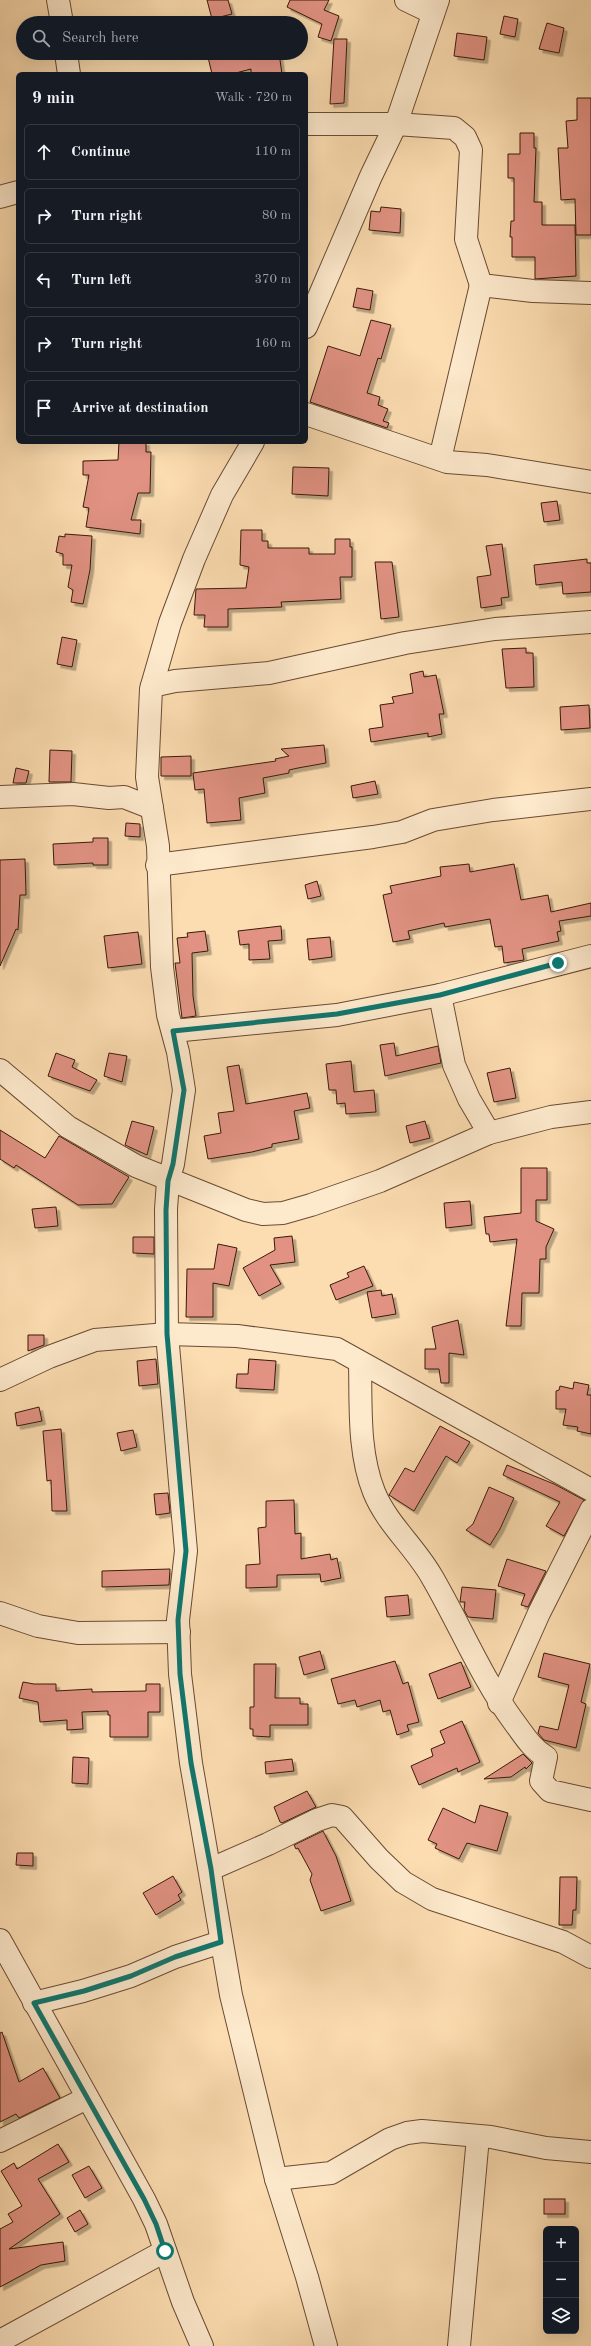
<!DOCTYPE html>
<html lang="en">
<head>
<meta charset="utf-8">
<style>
	body { margin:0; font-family:"Old Standard TT",serif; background:#242831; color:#f1f3f6 }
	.controls { position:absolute; right:12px; bottom:12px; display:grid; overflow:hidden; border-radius:6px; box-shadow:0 4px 16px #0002 }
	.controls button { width:36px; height:36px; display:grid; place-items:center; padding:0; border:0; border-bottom:1px solid #363941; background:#171b24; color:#f1f3f6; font:20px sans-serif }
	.stop { position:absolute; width:12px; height:12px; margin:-9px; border:3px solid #0f766e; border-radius:50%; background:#fff }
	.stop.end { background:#0f766e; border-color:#fff; box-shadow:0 1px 4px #0008 }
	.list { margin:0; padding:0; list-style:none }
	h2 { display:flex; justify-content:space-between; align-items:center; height:52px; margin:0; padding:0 16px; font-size:17px }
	h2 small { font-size:13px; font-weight:400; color:#9ea1a6 }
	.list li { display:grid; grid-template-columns:26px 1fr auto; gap:12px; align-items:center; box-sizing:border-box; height:56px; margin:0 8px 8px; padding:0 8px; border:1px solid #363941; border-radius:6px }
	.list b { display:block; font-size:15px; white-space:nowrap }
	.list em { font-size:13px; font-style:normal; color:#9ea1a6 }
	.icon { flex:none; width:22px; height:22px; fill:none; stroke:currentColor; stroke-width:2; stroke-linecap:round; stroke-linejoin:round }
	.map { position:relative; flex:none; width:591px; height:2346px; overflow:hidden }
	.search { position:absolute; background:#171b24; box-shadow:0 4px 16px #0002; left:16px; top:16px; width:292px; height:44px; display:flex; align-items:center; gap:10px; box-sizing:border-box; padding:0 14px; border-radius:22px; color:#9ea1a6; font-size:15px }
	.panel { position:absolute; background:#171b24; box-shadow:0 4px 16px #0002; left:16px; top:72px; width:292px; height:372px; border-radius:6px }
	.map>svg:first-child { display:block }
	.building { fill:#e19283; stroke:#391a08; filter:url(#shadow) }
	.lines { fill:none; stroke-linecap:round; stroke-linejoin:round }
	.minor-casing { stroke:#6a4b32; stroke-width:24 }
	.minor { stroke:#fde9cc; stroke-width:22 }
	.route { stroke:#0f766e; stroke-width:5 }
</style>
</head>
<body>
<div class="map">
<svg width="591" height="2346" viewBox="0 0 591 2346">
	<defs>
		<filter id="shadow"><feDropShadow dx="3.5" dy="3.5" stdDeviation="0" flood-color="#0004"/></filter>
	</defs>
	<rect width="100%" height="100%" fill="#fcddb1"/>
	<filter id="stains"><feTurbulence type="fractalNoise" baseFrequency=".005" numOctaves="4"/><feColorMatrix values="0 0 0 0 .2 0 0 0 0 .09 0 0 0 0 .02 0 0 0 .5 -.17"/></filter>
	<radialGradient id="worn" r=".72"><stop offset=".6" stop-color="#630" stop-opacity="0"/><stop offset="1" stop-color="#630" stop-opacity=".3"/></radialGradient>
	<g class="building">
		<path d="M207,0H228L232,14L212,19Z"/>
		<path d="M290,0H329L324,10L339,16L331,41L318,37L322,24L287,7Z"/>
		<path d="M504,16L518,19L515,37L500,34Z"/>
		<path d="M547,23L564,28L559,53L539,49Z"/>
		<path d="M457,33L487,37L484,60L454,56Z"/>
		<path d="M334,39H347L344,103L330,104Z"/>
		<path d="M207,53H279L282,74H251V69L232,74H212Z"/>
		<path d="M577,98H591V235H576L575,199L561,200L558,148H568L566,121L577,120Z"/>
		<path d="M520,133H534V148H536L534,202H542V225H575L576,276L535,279V257H512V237H510L511,221H514V178H508V154H520Z"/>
		<path d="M381,207L401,209L400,233L369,230L371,211L380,212Z"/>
		<path d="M357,288L373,291L370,310L353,307Z"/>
		<path d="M371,320L391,325L381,359L378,358L367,393L380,397L378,405L388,409L383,421L389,423L387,428L310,402L328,346L360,356Z"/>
		<path d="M119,442H146V452H151L150,493H138L131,520H141L140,534L86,527L89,508L83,507L89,475H83V461L118,460Z"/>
		<path d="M293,467L329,468L328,496L292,494Z"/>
		<path d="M557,501L560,520L544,522L541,503Z"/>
		<path d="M241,530H262V541H268V548H309V554H335V539H350V547H352V577H340L341,599L281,602L282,607L228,609V627H204L205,615H194L196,589L246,588L249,567L240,565Z"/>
		<path d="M65,534L92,536L90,570L83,604L71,602L73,590L68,587L72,565H63V554L56,552L59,536L65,537Z"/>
		<path d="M502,544L509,597L501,598L502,605L481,608L477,577L491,575L486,546Z"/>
		<path d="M587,559V563H591V592L563,594L562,582L536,585L534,565Z"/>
		<path d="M375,562H392L399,617L381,619Z"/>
		<path d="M62,637L77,640L72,667L57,664Z"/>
		<path d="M526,648V653H533L534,687L506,688L502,649Z"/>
		<path d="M423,671L424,677L436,675L444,714H439L442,734L428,737V733L371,742L369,729L383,727L380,705L394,703L392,697L413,693L410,674Z"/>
		<path d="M589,705L590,728L561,730L560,707Z"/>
		<path d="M324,745L326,763L298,768L289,770V773L263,778L265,793L239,798L241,820L207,823L204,789L195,790L193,773L276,761L275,759L289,756L281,749Z"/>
		<path d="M50,750L72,751L71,782H49Z"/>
		<path d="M191,756V776H161V757Z"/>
		<path d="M16,768L29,771L26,783H13Z"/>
		<path d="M375,781L378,794L353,798L351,786Z"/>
		<path d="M126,823L140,824V837L125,836Z"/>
		<path d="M93,838H108V865H93V863L54,865L53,844L93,842Z"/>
		<path d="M25,859L26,895H20L18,930L16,929L0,966V860Z"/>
		<path d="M469,864L470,872L514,864L521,900L548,895L551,912L591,903V916L559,921L561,931L557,932L559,941L522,949L524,960L504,963L502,946L495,947L490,919L445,927L444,923L408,931L410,939L393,942L383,895L392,893L390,886L441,876L440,867Z"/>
		<path d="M317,881L321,896L308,899L305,885Z"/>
		<path d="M281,926L282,940L268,941L270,959L249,960V944L240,945L238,931Z"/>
		<path d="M205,931L208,951L192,953L193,996L196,1016L182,1018L175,963H180L177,938L188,937L187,933Z"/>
		<path d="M138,932L142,964L108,968L104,936Z"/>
		<path d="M330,937L332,957L309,960L307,939Z"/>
		<path d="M394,1043L396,1056L438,1046L441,1063L385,1076L380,1045Z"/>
		<path d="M56,1053L75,1060L72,1067L97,1080L90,1091L48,1076Z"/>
		<path d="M109,1053L127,1056L122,1082L104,1076Z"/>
		<path d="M351,1061L354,1092L374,1090L376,1112L346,1114L345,1103L337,1104L336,1090H329L326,1064Z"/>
		<path d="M239,1065L246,1104L307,1093L310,1108L294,1111L299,1139L272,1144V1147L252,1152L208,1159L204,1136L221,1133L218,1113L234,1111L227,1067Z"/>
		<path d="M510,1068L516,1098L494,1102L487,1073Z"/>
		<path d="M132,1121L154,1127L147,1155L125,1145Z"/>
		<path d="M425,1121L430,1138L410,1143L406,1126Z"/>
		<path d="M0,1130L45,1158L59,1136L129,1177L112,1204L78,1205L16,1165L14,1168L0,1159Z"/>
		<path d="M521,1168H547V1200H536V1221L554,1229L546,1247V1259H540L539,1293H522L521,1326H506L517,1239L490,1242L489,1234H486L484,1217L521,1213Z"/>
		<path d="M470,1201L472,1225L446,1228L444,1203Z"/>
		<path d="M56,1207L58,1226L35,1228L32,1209Z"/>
		<path d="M292,1236L295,1262L270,1265L281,1284L259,1296L243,1268L275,1250L274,1238Z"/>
		<path d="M133,1237H154V1254L133,1253Z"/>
		<path d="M218,1244L237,1248L229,1286L213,1283V1317H186L187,1269H214Z"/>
		<path d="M364,1266L373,1286L336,1300L330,1285L349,1277L347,1273Z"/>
		<path d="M381,1290L382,1296L392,1294L396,1314L372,1318L367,1292Z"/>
		<path d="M458,1320L464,1355L449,1353V1383H441L439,1369H425V1349H436L432,1327Z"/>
		<path d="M28,1335H44V1345L28,1351Z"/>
		<path d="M156,1359L158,1384L139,1386L137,1361Z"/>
		<path d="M249,1359L276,1361L274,1390L236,1388L237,1374H248Z"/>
		<path d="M574,1382L589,1385L587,1395H591V1434L577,1431L578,1427L563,1425L566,1409H556V1391L559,1390L560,1386L573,1389Z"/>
		<path d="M39,1407L42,1421L17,1426L15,1413Z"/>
		<path d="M440,1426L470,1442L457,1463L446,1456L414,1511L389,1495L405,1468L414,1472Z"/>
		<path d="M61,1429L67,1511H52L51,1480L47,1481L43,1431Z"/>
		<path d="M133,1430L137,1447L121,1451L117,1433Z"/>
		<path d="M507,1465L554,1484L584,1500L564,1536L546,1526L560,1502L503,1475Z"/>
		<path d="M489,1487L514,1498L500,1529L490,1545L466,1530L473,1524Z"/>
		<path d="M168,1493L170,1513L156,1515L154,1494Z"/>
		<path d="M294,1500L295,1534L301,1533V1559L330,1554L331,1560L337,1558L341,1578L321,1582L320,1574L277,1575V1587L246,1588V1565L260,1564L258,1528L266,1527V1501Z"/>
		<path d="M507,1559L546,1571L528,1607L521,1605L525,1594L498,1586Z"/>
		<path d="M170,1569L169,1585L102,1587V1571Z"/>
		<path d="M462,1587L496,1590L493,1619L468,1617L464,1610L465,1602H460Z"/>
		<path d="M408,1595L410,1615L387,1617L385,1597Z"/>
		<path d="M320,1651L325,1669L304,1675L299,1657Z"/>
		<path d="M544,1653L590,1664L581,1702L586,1704L576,1748L544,1740L538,1733L540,1726L558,1730L569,1685L538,1677Z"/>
		<path d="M395,1661L403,1684L408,1682L419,1722L407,1725L409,1731L397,1735L390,1710L383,1712L380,1700L357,1707L355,1700L338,1704L331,1679Z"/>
		<path d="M461,1662L471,1687L438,1699L429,1674Z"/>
		<path d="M254,1664H276L275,1698H300V1704H308V1725H270V1737L253,1736V1729H250V1707H254Z"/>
		<path d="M23,1682L34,1684H56V1691L92,1689V1692L146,1691V1684H160V1712H148V1737H110V1715H108V1711L82,1712L83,1729L67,1730V1720L40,1722L38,1702L19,1698Z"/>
		<path d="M462,1721L480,1762L458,1772L457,1768L419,1785L411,1766L433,1756L431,1749L445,1743L440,1731Z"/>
		<path d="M523,1754L532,1763L526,1769L525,1767L511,1777L484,1779Z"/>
		<path d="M73,1757L89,1758L88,1784L72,1783Z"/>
		<path d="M292,1759L294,1771L266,1774L265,1762Z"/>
		<path d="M307,1791L316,1807L282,1823L280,1822L274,1807Z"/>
		<path d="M480,1805L508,1813L497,1851L467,1843L459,1859L435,1848L437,1844L428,1840L443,1808L475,1823Z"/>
		<path d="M323,1831L336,1856L351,1901L321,1911L310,1880L312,1874L298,1848L296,1849L294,1845Z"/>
		<path d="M17,1853H33V1866L16,1865Z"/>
		<path d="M173,1876L182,1892L178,1895L181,1900L156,1915L143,1893Z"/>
		<path d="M560,1877H577L576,1910H573L572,1925H559Z"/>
		<path d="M2,2032L19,2082L43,2068L60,2098L19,2118L16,2114L0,2122V2033Z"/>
		<path d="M58,2144L69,2162L38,2179L60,2214L9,2249L63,2242L65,2261L41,2265L0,2287V2229L13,2222L8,2214L22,2206L1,2171L14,2163L17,2169Z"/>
		<path d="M89,2166L102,2188L85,2198L72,2175Z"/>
		<rect x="544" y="2199" width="21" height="15"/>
		<path d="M80,2210L88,2224L75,2232L67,2218Z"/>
	</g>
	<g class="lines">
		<g class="minor-casing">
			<g id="minor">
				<path d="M58,0L62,23"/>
				<path d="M406,0L433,13"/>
				<path d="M66,53L69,74"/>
				<path d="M306,124H396L454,128L465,137L471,150L466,239L481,285L533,291L591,293"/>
				<path d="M0,197L18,192"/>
				<path d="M306,327L371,176L396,124L438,0"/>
				<path d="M306,414L447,462L487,465L591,482"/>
				<path d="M253,442L222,495L194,559L170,623L151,689L147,777L158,846L162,967L168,1015L178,1052L184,1090L173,1164L168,1181L166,1209L167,1334L186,1551L178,1620L180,1674L191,1763L231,1995L276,2179L307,2277L326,2346"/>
				<path d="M440,459L481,285"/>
				<path d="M152,686L175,681L269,673L405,643L495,629L591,622"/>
				<path d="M0,797L73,794L109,798L124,797L152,808"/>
				<path d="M157,865L373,837L402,832L433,820L493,810L591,799"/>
				<path d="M440,995L454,1065L469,1099L489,1133"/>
				<path d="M173,1031L337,1015L440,995L591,956"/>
				<path d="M0,1070L68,1127L136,1166L246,1210L263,1214L283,1213L311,1205L380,1181L489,1133L551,1117L591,1112"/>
				<path d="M360,1363C361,1406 358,1452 374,1492C387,1524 415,1547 432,1577C460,1625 481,1677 514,1722C524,1735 531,1748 546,1757L541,1781L550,1791L591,1800"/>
				<path d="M0,1380L49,1357L95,1340L167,1334L237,1336L337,1349L591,1490"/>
				<path d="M0,1613L38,1626L78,1633L179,1632"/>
				<path d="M499,1703L539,1613L591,1510"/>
				<path d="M211,1869L268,1844L317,1820L332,1815L342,1817L379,1859L403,1882L432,1899L563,1942L591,1957"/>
				<path d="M0,1940L144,2199L156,2224L183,2302L202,2346"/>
				<path d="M34,2003L83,1991L131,1976L175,1957L221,1942"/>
				<path d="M0,2141L87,2098"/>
				<path d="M276,2179L331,2173L390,2139L407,2133L422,2131L491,2137L546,2148L591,2152"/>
				<path d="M0,2341L165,2251"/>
				<path d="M459,2346L478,2137"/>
			</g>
		</g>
		<use href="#minor" class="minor"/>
	</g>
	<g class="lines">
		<path class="route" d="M165,2251L156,2224L144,2199L34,2003L84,1991L131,1976L175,1957L221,1942L211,1869L191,1763L180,1674L178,1620L186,1551L167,1334L166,1210L168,1181L173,1164L184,1090L173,1031L337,1014L440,995L558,963"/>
	</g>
	<rect width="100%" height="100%" filter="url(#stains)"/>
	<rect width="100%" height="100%" fill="url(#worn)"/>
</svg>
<div class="controls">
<button>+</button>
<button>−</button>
<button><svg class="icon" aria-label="layers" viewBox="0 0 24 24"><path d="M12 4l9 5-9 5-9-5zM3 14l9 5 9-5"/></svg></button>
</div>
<div class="stop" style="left:165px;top:2251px"></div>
<div class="stop end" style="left:558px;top:963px"></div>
<div class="search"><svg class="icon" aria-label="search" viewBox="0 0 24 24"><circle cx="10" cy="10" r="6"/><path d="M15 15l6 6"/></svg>Search here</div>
<section class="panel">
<h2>9 min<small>Walk · 720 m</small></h2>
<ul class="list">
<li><svg class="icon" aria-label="ahead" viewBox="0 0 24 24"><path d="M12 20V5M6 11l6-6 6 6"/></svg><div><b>Continue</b></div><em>110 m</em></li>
<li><svg class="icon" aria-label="right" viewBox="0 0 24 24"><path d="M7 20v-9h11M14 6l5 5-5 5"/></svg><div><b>Turn right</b></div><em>80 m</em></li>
<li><svg class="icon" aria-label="left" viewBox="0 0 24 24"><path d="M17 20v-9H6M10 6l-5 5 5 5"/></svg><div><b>Turn left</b></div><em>370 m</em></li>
<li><svg class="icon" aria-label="right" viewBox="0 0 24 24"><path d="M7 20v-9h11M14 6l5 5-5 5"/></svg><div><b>Turn right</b></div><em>160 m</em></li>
<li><svg class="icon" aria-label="arrive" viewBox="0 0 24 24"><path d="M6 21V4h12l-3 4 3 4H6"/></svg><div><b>Arrive at destination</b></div></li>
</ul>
</section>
</div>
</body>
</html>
